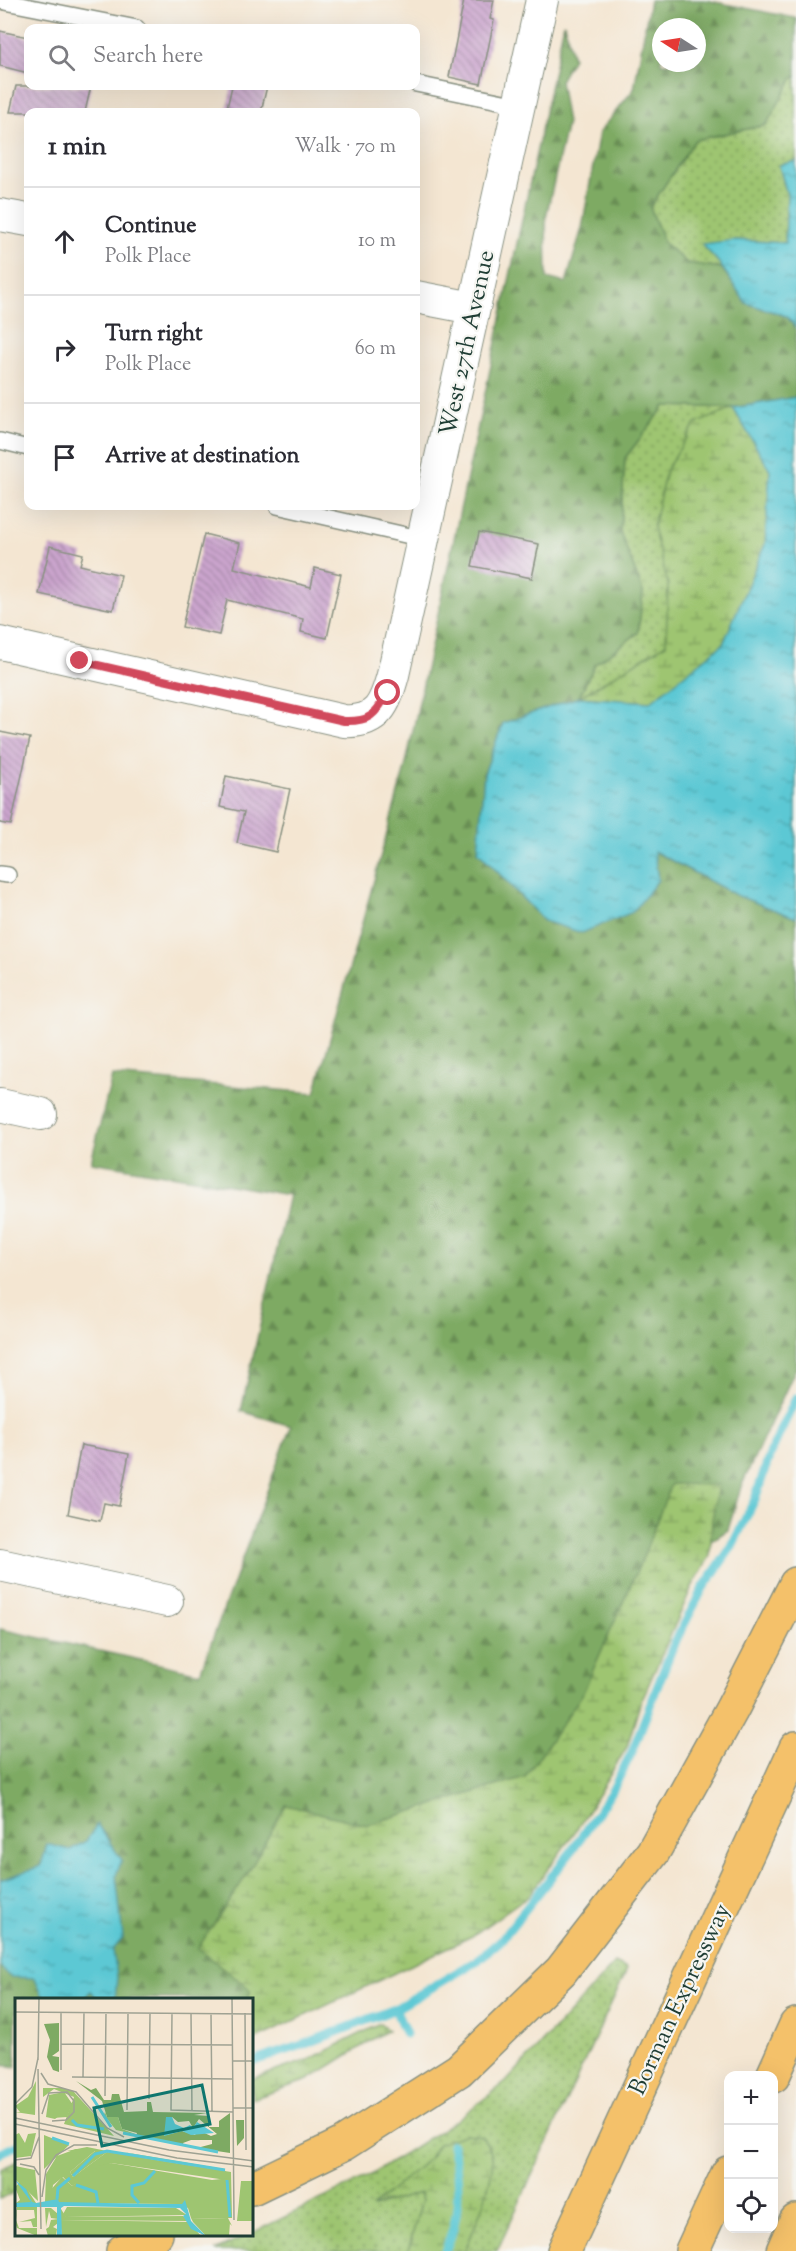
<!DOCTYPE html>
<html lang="en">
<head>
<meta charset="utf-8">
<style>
	body { margin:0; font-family:"Sorts Mill Goudy",serif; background:#f2f2f3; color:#2b2b33 }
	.controls { position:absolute; right:18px; bottom:18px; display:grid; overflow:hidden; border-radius:12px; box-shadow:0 6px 24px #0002 }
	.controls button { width:54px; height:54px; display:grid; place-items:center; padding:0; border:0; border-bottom:2px solid #e1e1e2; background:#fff; color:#2b2b33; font:30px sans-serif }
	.compass { position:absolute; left:652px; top:18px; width:54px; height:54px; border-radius:50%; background:#fff; box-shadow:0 6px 24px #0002; rotate:282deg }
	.stop { position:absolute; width:18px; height:18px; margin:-14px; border:4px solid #d1495b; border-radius:50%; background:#fff }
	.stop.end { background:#d1495b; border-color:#fff; box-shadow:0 2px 6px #0008 }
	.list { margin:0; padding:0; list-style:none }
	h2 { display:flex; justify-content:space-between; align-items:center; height:78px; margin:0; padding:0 24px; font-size:26px }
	h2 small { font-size:20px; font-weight:400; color:#7c7c81 }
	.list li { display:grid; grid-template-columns:39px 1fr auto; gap:18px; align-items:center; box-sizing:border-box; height:108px; padding:0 24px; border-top:2px solid #e1e1e2 }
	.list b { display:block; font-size:22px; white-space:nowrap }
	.list p { margin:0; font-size:20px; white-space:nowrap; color:#7c7c81 }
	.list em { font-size:20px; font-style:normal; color:#7c7c81 }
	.icon { flex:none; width:33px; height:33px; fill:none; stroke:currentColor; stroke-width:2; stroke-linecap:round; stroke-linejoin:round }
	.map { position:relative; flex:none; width:796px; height:2251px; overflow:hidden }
	.search { position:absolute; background:#fff; box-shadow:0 6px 24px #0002; left:24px; top:24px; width:396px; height:66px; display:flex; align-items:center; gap:15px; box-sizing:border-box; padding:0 21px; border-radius:12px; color:#7c7c81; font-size:22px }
	.panel { position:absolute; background:#fff; box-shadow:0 6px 24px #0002; left:24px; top:108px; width:396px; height:402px; border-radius:12px }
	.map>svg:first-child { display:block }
	.grass { fill:url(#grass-dots); stroke:#5e8152; stroke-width:1.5 }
	.forest { fill:url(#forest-firs); stroke:#4e744c; stroke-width:1.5; fill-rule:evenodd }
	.wetland { fill:url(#wetland-marsh); stroke:#5e8152; stroke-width:1.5 }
	.water { fill:url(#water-ripples); stroke:#3e8284; stroke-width:1.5 }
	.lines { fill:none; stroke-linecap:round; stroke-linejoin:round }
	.stream { stroke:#5cc8d4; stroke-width:9 }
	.building { fill:url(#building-back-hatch) }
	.service-casing { stroke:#8a9283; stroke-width:18 }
	.minor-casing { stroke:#8a9283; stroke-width:34 }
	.motorway-casing { stroke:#8a9283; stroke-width:36 }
	.service { stroke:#fff; stroke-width:15 }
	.minor { stroke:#fff; stroke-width:32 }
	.motorway { stroke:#f4c16a; stroke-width:33 }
	.route { stroke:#d1495b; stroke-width:8 }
	.labels { text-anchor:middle; stroke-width:4.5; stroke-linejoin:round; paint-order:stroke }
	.street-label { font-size:24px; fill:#1f3d34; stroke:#f6f6f2 }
	.inset-river { fill:none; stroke:#5cc8d4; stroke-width:3 }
	.inset-road { fill:none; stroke:#9fa293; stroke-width:1.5 }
	.view { fill:#0f766e; fill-opacity:0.15; stroke:#0f766e; stroke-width:3 }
	.inset-edge { fill:none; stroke:#1f3d34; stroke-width:3 }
</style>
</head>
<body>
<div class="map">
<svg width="796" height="2251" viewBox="0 0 796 2251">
	<defs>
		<pattern id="grass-dots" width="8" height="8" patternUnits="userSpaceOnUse" patternTransform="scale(1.5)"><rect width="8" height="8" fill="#9ec571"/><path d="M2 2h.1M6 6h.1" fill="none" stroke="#80a15e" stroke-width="1.8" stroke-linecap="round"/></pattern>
		<pattern id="forest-firs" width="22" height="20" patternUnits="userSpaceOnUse" patternTransform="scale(1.5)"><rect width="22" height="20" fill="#7eaa63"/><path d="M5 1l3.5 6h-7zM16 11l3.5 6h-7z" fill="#678c52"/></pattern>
		<pattern id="wetland-marsh" width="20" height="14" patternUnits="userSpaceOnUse" patternTransform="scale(1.5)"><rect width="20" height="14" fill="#9ec571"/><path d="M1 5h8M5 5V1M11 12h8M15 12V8" fill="none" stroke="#80a15e"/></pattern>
		<pattern id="water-ripples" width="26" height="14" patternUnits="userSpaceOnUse" patternTransform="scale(1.5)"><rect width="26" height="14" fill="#5cc8d4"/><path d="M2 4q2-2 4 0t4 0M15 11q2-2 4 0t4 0" fill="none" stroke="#4ba4ad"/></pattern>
		<pattern id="building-back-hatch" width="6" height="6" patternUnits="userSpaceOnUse" patternTransform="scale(1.5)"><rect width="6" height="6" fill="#cba4cd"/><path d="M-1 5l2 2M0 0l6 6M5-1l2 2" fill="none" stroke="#a487a7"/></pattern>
	</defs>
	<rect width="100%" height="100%" fill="#f6f6f2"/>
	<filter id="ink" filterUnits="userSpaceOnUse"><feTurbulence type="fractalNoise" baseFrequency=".0167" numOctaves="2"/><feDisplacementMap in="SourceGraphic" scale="12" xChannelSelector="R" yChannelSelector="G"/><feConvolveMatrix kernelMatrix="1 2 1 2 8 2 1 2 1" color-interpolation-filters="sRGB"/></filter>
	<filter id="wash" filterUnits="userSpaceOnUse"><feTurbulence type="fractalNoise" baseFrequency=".008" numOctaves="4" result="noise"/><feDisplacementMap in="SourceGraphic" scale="24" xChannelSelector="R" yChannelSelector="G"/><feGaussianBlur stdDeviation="1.35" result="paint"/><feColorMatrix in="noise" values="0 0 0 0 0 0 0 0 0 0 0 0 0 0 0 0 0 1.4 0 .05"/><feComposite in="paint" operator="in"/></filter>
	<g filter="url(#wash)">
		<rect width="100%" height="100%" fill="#f4e6d2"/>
		<g class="grass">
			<path d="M793,77H796V161L779,165L787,195L785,243L735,240L719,263L722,268L687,263L664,243L650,207L695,140L766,125Z"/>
			<path d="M665,406L733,408L770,470L723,644L579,697L595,664L638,633L643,592L620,532L625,458Z"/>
			<path d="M615,1963L627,1969L497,2251H465L484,2199L438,2144L428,2159L374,2207L419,2193L422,2200L408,2251H215L373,2174L455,2121L506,2082Z"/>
		</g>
		<path class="forest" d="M650,0H705L796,18V77L793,78L766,125L695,140L650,207L664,243L687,263L722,268L746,303L786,316L796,328V397L733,408L665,406L625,458L620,532L643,592L638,633L595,664L579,697L503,723L484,774L478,851L544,921L653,851L736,895L796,918V1368L741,1487L728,1530L711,1541L712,1520L671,1485L644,1555L582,1695L525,1777L367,1825L286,1805L248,1873L251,1990L247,1999H16V2067L0,2065V1629L200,1673L291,1426L241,1411L289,1195L91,1162L112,1076L315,1093L405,768L564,23L573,58L560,81L567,123L546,217L547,278L566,283L582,228L599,132L634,89ZM661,27H697V63H661Z"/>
		<g class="wetland">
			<path d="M762,403L796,503L759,718L579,697L666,644L668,584L653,527L666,470L695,424L733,408Z"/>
			<path d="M671,1484L718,1485L712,1520L710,1556L691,1589L640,1704L627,1747L577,1829L529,1895L472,1936L252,2041V1999H247L251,1990L198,1948L248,1873L286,1805L367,1825L525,1777L582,1695L644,1555Z"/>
			<path d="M380,2024L388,2030L308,2080L252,2099V2079L308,2060Z"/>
			<path d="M466,2134L482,2136C486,2142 491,2150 492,2157C495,2180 474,2228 465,2251H408L422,2200L420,2193L372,2207L428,2159L438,2144Z"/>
			<path d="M16,2162V2192L0,2199V2169Z"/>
		</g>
		<g class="water">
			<path d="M796,161V328L786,316L746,303L719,263L702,244L735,240L785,243L787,195L779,165Z"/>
			<path d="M796,397V918L736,895L654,851L658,880L633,912L582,933L544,921L478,851L484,774L503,723L579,697L650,702L723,644L765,544L770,470L733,408Z"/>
			<path d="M97,1824L122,1860L116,1875L123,1938L113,1950L117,1977L115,1999H97L91,1991L83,1999H44L35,1978L11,1977L0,1967V1880L41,1866L47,1844L70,1850L86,1841Z"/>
		</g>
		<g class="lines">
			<g class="stream">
				<path d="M395,2009L406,2034"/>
				<path d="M252,2062L308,2043L395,2009L475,1962L500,1941L571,1852L612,1791L632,1752L673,1646L703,1588L731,1548L755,1499L770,1454L796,1398"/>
				<path d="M0,2153L16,2146"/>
				<path d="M445,2251C461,2216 461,2181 452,2145"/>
			</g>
		</g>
		<g id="blocks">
			<g class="building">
				<path d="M464,0H494L490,19L494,20L481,84L449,77Z"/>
				<path d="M0,31L28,37V73L0,66Z"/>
				<path d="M16,86H91L85,112H10Z"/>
				<path d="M232,86H267L261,112H226Z"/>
				<path d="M479,532L539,544L532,578L472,566Z"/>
				<path d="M204,534L240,543L234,568L311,587L315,568L341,574L327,638L301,632L303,619L227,600L219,635L182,627Z"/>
				<path d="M50,546L83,554L80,565L121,575L113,610L39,594Z"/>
				<path d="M0,732L30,738L11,825L0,823Z"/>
				<path d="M226,776L290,789L276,852L237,843L244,812L220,807Z"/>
				<path d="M81,1445L129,1454L119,1506L104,1503L100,1521L68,1514Z"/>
			</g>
		</g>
	</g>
	<g filter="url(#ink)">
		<use href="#blocks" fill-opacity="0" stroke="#8a9283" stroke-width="1.5"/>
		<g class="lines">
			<g class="service-casing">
				<g id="service">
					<path d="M0,1L137,28"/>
					<path d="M416,84L518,105"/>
					<path d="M0,441L28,448"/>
					<path d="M277,506L423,539"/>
					<path d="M0,874L8,875"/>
				</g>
			</g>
			<g class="minor-casing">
				<g id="minor">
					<path d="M0,215L28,220"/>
					<path d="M416,297L473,308"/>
					<path d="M0,643L344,721C378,723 385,704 393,675L542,0"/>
					<path d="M0,1105L41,1114"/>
					<path d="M0,1565L167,1601"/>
				</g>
			</g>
			<g class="motorway-casing">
				<g id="motorway">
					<path d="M773,2076L796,2025"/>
					<path d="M252,2188L343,2144L459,2070L561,1971L653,1852L732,1709L796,1584"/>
					<path d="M123,2251L156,2234"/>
					<path d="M564,2251L796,1748"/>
					<path d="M692,2251L728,2173"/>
					<path d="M783,2251L796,2221"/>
				</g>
			</g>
			<use href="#service" class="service"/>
			<use href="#minor" class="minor"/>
			<use href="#motorway" class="motorway"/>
		</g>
	</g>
	<g class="lines" filter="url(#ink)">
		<path class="route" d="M80,661L344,721C371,722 375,714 388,693"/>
	</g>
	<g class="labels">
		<g class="street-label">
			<text transform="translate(466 343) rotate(-78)" y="8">West 27th Avenue</text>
			<text transform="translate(679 1999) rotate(-65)" y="8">Borman Expressway</text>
		</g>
	</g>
	<g transform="translate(15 1998)">
		<rect width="238" height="238" fill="#f4e6d2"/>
		<path d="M21,83L20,117L0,114H5L0,108L13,99ZM28,90H47L58,93L99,138L49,126L59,99L39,91L28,99ZM49,94L58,107L40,121L31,119L34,97ZM4,135L10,145L13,136L21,135L16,158L0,160V137ZM29,137L54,147L29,171ZM61,151L81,152L55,174L58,179L92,154L216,174L217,220H213L217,228L213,224H178L176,220L212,221L211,182L96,165L57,188L48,179L38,187L36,205L30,204L31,176L42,158ZM0,168L20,172L23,203L0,181ZM2,209H22V229H18L16,223L4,224L20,220L19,212H2L1,222L4,230H22V238L2,230L0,225ZM30,210H36L43,216V225L38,229L42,231L41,238H33L31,231L34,229L36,222L43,221L36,220L34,213L31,229ZM46,211L51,219L168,218L174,223L50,222H45Z" fill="#9ec571"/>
		<path d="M44,25V53L37,58L44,59V74L38,72L32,59L35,42L29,26ZM61,83L76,92L81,90L89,102H96L97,96H104L109,114L132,113V104H136L138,114L192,115L179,117L194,118V129H204V123L215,115V155L182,150L197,146V142H176L168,145L169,148L121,138L122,135L107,131L103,119H92L87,103ZM157,119L163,124L174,123L178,130L184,121L202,136L196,138L183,132L180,137L167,133L150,137ZM221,122H229V140L222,148Z" fill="#7eaa63" fill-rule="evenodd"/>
		<path d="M49,103L57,106L52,119L37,120L40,110ZM90,114L92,119H103L107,131L123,137L101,132L89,117ZM72,149L147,164L210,173L155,164L108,154L209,171L211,174L174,170L92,154L58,179L55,174L80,153H52ZM96,165L197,182L215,180L216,219L213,213L212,221L176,220L173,210L163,206L36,205L33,195L47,179L57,188L84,168ZM0,181L10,188L21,205H1L5,202L0,189L4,185ZM226,183H238V223H222ZM52,209L161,210L172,217L51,219L47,218ZM45,222L174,224L186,238H47ZM178,224H215L214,238H191Z" fill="#9ec571"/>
		<path d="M151,119H157L160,126L169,130L175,127L178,130L182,124L199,135L176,137L167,133L149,138ZM0,182L11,191L14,198L17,204L21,205L43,201L44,204L139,206H167L170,202L176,223L191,238L176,231L168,218L171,216L165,210L49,208L46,210L47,238H42V209H0V205L16,204Z" fill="#5cc8d4"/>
		<path class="inset-river" d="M77,99L96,129M57,122L62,127L89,131M108,135L203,154M37,140L54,146M58,178L80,156L92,153L210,172M212,182L215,219M61,187L81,194L83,205M42,201L43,190L55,180M124,205L117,197V188L129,185L140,173"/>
		<path class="inset-road" d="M217,0L219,222M0,14L239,16M157,15L156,112L218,114M176,15L177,113M196,15L197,113M230,15L231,152M46,46L217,47M23,62L24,0M217,63H239M23,71L26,231M46,72V14M26,75L33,86L61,94L92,130L109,139M57,79L218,81M68,79L69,14M90,98L91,14M134,101L135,15M0,106L17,89L23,60M218,110H239M112,112L113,15M27,116L34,95L52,94L59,103V114L51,122L37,123M0,120L154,152L239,163M0,126L162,160L239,169M0,162L16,160L24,139M5,166L19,169L24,177M27,199L31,172L41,157L59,147H82"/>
		<path class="view" d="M187,87L195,126L87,148L79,110Z"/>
		<rect width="238" height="238" class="inset-edge"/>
	</g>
</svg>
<div class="controls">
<button>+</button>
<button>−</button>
<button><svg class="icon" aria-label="locate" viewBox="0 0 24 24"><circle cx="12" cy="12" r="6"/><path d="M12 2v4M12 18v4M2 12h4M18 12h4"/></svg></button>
</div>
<svg class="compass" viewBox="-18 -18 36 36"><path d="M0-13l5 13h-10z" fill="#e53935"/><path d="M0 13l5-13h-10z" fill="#7c7c81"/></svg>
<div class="stop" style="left:388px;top:693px"></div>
<div class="stop end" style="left:80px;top:661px"></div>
<div class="search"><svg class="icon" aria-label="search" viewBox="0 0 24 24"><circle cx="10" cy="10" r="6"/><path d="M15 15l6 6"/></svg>Search here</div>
<section class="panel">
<h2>1 min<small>Walk · 70 m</small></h2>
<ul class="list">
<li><svg class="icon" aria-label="ahead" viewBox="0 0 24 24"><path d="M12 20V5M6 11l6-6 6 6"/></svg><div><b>Continue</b><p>Polk Place</p></div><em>10 m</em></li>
<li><svg class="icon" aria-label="right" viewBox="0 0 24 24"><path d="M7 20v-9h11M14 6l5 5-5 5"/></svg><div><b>Turn right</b><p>Polk Place</p></div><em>60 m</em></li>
<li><svg class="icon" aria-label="arrive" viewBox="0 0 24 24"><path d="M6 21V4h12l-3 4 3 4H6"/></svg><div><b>Arrive at destination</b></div></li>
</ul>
</section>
</div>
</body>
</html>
